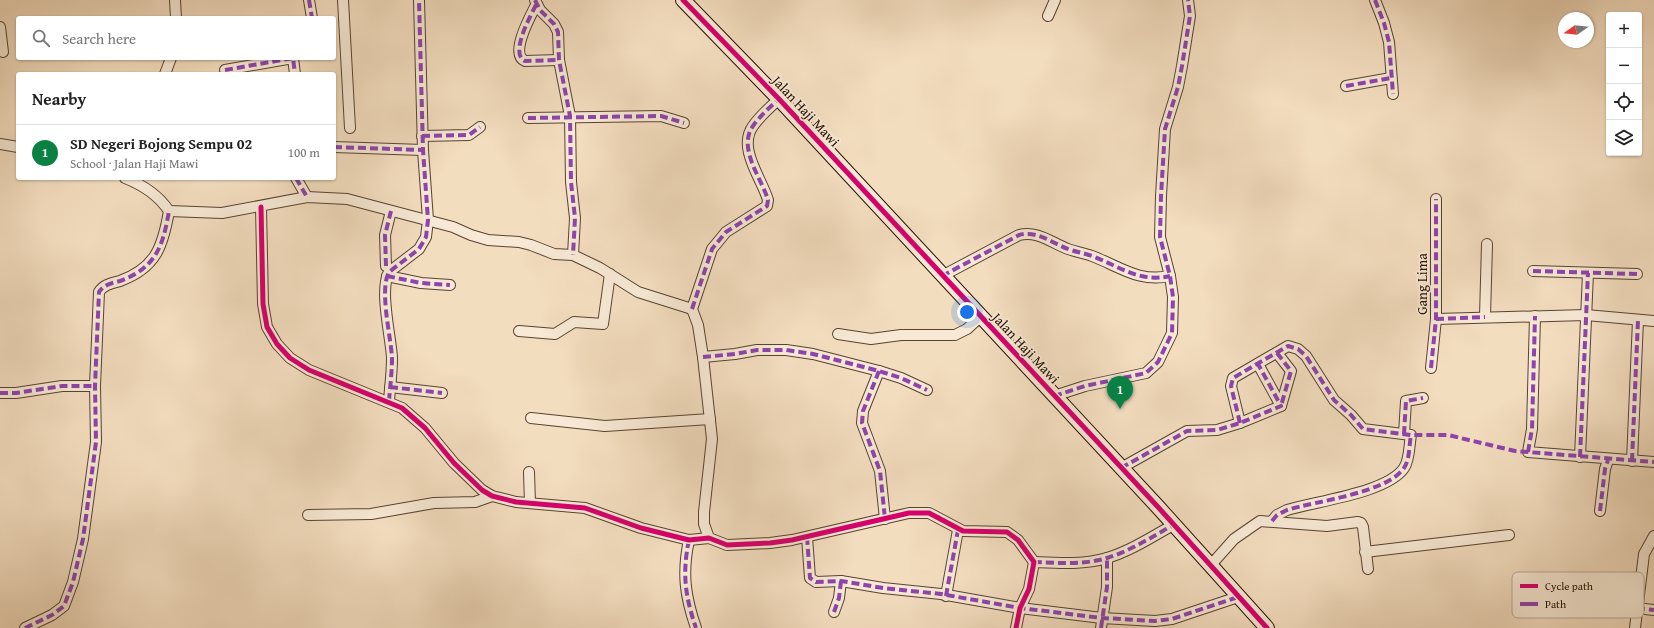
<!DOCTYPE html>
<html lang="en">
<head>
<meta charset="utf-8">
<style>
	body { margin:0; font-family:"Gentium Book Plus",serif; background:#f6f6f6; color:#222 }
	.controls { position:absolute; right:12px; top:12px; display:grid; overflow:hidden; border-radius:4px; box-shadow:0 1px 3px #0004 }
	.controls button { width:36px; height:36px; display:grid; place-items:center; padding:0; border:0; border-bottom:1px solid #e0e0e0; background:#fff; color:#222; font:20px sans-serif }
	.compass { position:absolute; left:1558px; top:12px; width:36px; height:36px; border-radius:50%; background:#fff; box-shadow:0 1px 3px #0004; rotate:256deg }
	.you { position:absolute; left:967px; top:312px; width:14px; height:14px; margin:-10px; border:3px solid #fff; border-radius:50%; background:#1a73e8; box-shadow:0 0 0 6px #1a73e833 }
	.badge { display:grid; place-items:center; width:26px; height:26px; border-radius:50%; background:#0b8043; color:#fff; font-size:13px; font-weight:700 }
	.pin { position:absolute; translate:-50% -33px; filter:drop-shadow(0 1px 2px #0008) }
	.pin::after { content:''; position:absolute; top:21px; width:14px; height:12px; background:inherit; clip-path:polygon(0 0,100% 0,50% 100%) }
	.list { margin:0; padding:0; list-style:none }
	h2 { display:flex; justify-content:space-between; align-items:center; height:52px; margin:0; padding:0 16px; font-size:17px }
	h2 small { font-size:13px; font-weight:400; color:#767676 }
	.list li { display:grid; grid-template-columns:26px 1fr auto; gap:12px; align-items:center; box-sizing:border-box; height:56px; padding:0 16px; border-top:1px solid #e0e0e0 }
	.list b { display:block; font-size:15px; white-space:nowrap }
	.list p { margin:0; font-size:13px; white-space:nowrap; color:#767676 }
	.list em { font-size:13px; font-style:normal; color:#767676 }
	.icon { flex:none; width:22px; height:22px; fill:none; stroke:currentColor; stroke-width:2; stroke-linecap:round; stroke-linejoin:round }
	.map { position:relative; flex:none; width:1654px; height:628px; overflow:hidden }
	.search { position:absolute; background:#fff; box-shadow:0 1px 3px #0004; left:16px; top:16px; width:320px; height:44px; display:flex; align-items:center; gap:10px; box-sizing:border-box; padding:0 14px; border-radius:4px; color:#767676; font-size:15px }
	.panel { position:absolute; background:#fff; box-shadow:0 1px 3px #0004; left:16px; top:72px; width:320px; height:108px; border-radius:4px }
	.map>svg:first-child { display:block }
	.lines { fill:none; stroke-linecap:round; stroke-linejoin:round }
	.street-casing { stroke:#584330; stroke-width:12 }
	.secondary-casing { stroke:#251000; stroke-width:16 }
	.street { stroke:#f7e9d5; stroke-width:10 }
	.secondary { stroke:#f7e9d5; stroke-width:14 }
	.quiet { stroke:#8e44ad; stroke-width:4; stroke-dasharray:8 4; stroke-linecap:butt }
	.cycleway-casing { stroke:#f7e9d5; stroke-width:8 }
	.cycleway { stroke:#d6006c; stroke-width:5 }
	.labels { text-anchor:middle; stroke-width:3.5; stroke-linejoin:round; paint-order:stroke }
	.street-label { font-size:14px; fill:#251000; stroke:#f7e9d5 }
	.key { fill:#f7e9d5; stroke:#b8a895; stroke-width:1 }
	.key-label { font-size:11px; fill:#251000 }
</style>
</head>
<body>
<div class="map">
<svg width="1654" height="628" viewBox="0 0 1654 628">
	<rect width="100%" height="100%" fill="#f3ddbf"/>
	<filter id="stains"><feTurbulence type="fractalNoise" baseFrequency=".005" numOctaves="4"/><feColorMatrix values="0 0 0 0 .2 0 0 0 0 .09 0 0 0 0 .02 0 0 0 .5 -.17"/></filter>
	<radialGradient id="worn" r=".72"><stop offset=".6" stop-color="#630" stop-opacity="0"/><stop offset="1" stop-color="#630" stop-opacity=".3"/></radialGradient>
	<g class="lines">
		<g class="street-casing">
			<g id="street">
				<path d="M175,0L176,18"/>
				<path d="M309,0L312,18"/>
				<path d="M343,0L350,128"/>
				<path d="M535,0L540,10L554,24L558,32L559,60L570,116L571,182L575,218L573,255"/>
				<path d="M1375,0L1384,23L1389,42L1393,94"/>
				<path d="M536,5C531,15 509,54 525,61L559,60"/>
				<path d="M1048,16L1055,0"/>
				<path d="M0,27L3,52"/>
				<path d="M225,70L293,58L295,74"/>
				<path d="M165,74L171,58"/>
				<path d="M1346,86L1391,78"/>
				<path d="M528,118L661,116L684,123"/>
				<path d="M422,136L469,135L480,127"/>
				<path d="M0,144L18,147"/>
				<path d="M334,147L423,150"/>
				<path d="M296,178L307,197"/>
				<path d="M261,207L263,304L267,327L277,344L290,358L309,370L402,408L425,428L454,463L482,490L492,496L516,502L585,508L641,528L689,540L709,538L727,545L770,543L792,540L909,513H929L963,531L1007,532L1018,540L1034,562L1029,589L1020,608L1016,628"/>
				<path d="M169,211L222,213L307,197L347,199L453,227L471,235L488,240L519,242L531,245L554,254L573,255L600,268L638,292L692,309"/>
				<path d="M386,266L385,235L391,211"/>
				<path d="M1533,271L1637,274"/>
				<path d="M387,276L421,283L450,285"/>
				<path d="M942,276L1019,235C1037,230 1052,243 1068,249C1076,252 1084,253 1092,256C1119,266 1139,283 1170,276"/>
				<path d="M1535,316L1532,429L1528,452L1654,462"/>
				<path d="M1485,317L1487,244"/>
				<path d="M1436,319L1586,315L1654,321"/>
				<path d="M519,331L555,334L574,322L603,324L610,274"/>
				<path d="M838,334L871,339L901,335H955L967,329L980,317"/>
				<path d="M1277,353L1291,371L1281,406"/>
				<path d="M703,357L735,354L757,350H786L813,354L879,371L901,378L927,390"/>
				<path d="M1431,368L1436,319V199"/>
				<path d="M879,371L863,411L862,423L880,471L885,519"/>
				<path d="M390,387L442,393"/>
				<path d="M0,393H16L62,386H95"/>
				<path d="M1054,396L1085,386L1146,373L1158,362L1172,333L1173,297L1170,276L1160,237L1161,196L1165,129L1178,87L1182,66L1190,16L1188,0"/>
				<path d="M389,401C390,387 392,373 392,358C391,337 379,290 389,272L419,249L426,237L428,220L423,150L419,0"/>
				<path d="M531,418L605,426L710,419"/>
				<path d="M1240,423L1231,386L1233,378L1288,346L1298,349L1306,356L1334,400L1351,415L1363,429L1411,435C1409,445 1410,459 1404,468C1387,493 1316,501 1287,510L1277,515L1272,521"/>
				<path d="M1404,434L1406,401L1423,398"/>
				<path d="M1580,457L1588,273"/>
				<path d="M1632,461L1638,320"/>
				<path d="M1121,468L1187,431L1217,430L1240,423L1281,406L1258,364"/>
				<path d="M529,472L530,503"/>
				<path d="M1600,511L1605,469L1608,460"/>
				<path d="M308,515L371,514L434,503L475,502L492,496"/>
				<path d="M807,537L810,578L816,582L841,581L883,588L941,594L1020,608L1102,618L1155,621L1172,619L1238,597"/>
				<path d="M709,538L704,524V512L712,439L703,357L698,325L692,309L712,249L726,232L767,206L768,200C762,179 737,148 753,126C760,116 770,107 779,99"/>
				<path d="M689,540C682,573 685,596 696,628"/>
				<path d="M1365,552L1509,535"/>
				<path d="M1034,562C1057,563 1084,565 1107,558C1130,551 1152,537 1173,525"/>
				<path d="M1210,566L1234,539L1260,521L1327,526L1358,522L1361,523L1363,527L1368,569"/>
				<path d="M946,596L958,530"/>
				<path d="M1637,608L1654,610"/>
				<path d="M834,612L839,598L841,581"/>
				<path d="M25,628L52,615L64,606L73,582L83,539L96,442L95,386L99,292C104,284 113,283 120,281C156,268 163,246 169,211C159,196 143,185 125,178"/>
				<path d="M1101,628L1107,587V558"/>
				<path d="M1635,628L1644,554L1654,536"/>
			</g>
		</g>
		<g class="secondary-casing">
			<path id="secondary" d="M683,0L779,99L1158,507L1267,628"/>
		</g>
		<use href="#street" class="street"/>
		<use href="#secondary" class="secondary"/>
		<g class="quiet">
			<path d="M309,0L312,18"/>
			<path d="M535,0L540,10L554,24L558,32L559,60L570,116L571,182L575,218L573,255"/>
			<path d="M1375,0L1384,23L1389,42L1393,94"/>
			<path d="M536,5C531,15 509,54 525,61L559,60"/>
			<path d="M225,70L293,58L295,74"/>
			<path d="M1346,86L1391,78"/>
			<path d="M528,118L661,116L684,123"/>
			<path d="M422,136L469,135L480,127"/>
			<path d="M334,147L423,150"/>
			<path d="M296,178L307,197"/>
			<path d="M386,266L385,235L391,211"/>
			<path d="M1533,271L1637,274"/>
			<path d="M387,276L421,283L450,285"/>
			<path d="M942,276L1019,235C1037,230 1052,243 1068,249C1076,252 1084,253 1092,256C1119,266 1139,283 1170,276"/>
			<path d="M692,309L712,249L726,232L767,206L768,200C762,179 737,148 753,126C760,116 770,107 779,99"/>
			<path d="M1436,319L1485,317"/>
			<path d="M1277,353L1291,371L1281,406"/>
			<path d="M703,357L735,354L757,350H786L813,354L879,371L901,378L927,390"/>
			<path d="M1431,368L1436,319V199"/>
			<path d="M879,371L863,411L862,423L880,471L885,519"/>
			<path d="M390,387L442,393"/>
			<path d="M0,393H16L62,386H95"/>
			<path d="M1054,396L1085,386L1146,373L1158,362L1172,333L1173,297L1170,276L1160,237L1161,196L1165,129L1178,87L1182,66L1190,16L1188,0"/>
			<path d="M389,401C390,387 392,373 392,358C391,337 379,290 389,272L419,249L426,237L428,220L423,150L419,0"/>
			<path d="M1240,423L1231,386L1233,378L1288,346L1298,349L1306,356L1334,400L1351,415L1363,429L1411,435H1448L1515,451L1654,462"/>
			<path d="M1404,434L1406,401L1423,398"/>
			<path d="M1528,452L1532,429L1535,316"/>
			<path d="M1580,457L1588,273"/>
			<path d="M1632,461L1638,320"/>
			<path d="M1121,468L1187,431L1217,430L1240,423L1281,406L1258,364"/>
			<path d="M1600,511L1605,469L1608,460"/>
			<path d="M1272,521L1277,515L1287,510C1316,501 1387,493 1404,468C1410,459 1409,445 1411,435"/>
			<path d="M807,537L810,578L816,582L841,581L883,588L941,594L1020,608L1102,618L1155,621L1172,619L1238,597"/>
			<path d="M689,540C682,573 685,596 696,628"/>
			<path d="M1034,562C1057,563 1084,565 1107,558C1130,551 1152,537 1173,525"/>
			<path d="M946,596L958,530"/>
			<path d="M1637,608L1654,610"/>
			<path d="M834,612L839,598L841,581"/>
			<path d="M25,628L52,615L64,606L73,582L83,539L96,442L95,386L99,292C104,284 113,283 120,281C156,268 163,246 169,211"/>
			<path d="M1101,628L1107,587V558"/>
		</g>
		<g class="cycleway-casing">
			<g id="cycleway">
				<path d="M683,0L779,99L1158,507L1267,628"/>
				<path d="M261,207L263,304L267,327L277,344L290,358L309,370L402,408L425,428L454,463L482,490L492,496L516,502L585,508L641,528L689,540L709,538L727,545L770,543L792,540L909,513H929L963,531L1007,532L1018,540L1034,562L1029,589L1020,608L1016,628"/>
			</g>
		</g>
		<use href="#cycleway" class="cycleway"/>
	</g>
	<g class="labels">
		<g class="street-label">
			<text transform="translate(806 111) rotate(47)" y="5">Jalan Haji Mawi</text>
			<text transform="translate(1422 284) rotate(-90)" y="5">Gang Lima</text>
			<text transform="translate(1026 348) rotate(47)" y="5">Jalan Haji Mawi</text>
		</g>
	</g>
	<rect x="1512" y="572" width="132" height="46" rx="6" class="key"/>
	<rect x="1520" y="584" width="18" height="4" fill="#d6006c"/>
	<rect x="1520" y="602" width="18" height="4" fill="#8e44ad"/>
	<g class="key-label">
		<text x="1545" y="590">Cycle path</text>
		<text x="1545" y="608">Path</text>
	</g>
	<rect width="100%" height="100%" filter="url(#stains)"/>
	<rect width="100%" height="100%" fill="url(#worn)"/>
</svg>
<div class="controls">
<button>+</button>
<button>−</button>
<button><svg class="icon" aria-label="locate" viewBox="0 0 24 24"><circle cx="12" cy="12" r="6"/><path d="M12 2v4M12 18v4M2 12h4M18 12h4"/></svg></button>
<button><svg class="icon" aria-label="layers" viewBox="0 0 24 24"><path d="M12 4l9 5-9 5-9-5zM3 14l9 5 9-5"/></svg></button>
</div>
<svg class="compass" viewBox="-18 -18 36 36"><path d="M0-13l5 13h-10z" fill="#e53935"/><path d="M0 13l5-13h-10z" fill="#767676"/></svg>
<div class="you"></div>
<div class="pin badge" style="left:1120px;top:409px">1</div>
<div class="search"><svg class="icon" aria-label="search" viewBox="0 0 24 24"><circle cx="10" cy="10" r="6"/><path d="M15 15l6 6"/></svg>Search here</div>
<section class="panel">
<h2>Nearby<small></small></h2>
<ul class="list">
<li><span class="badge">1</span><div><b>SD Negeri Bojong Sempu 02</b><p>School · Jalan Haji Mawi</p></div><em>100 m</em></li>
</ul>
</section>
</div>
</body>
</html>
